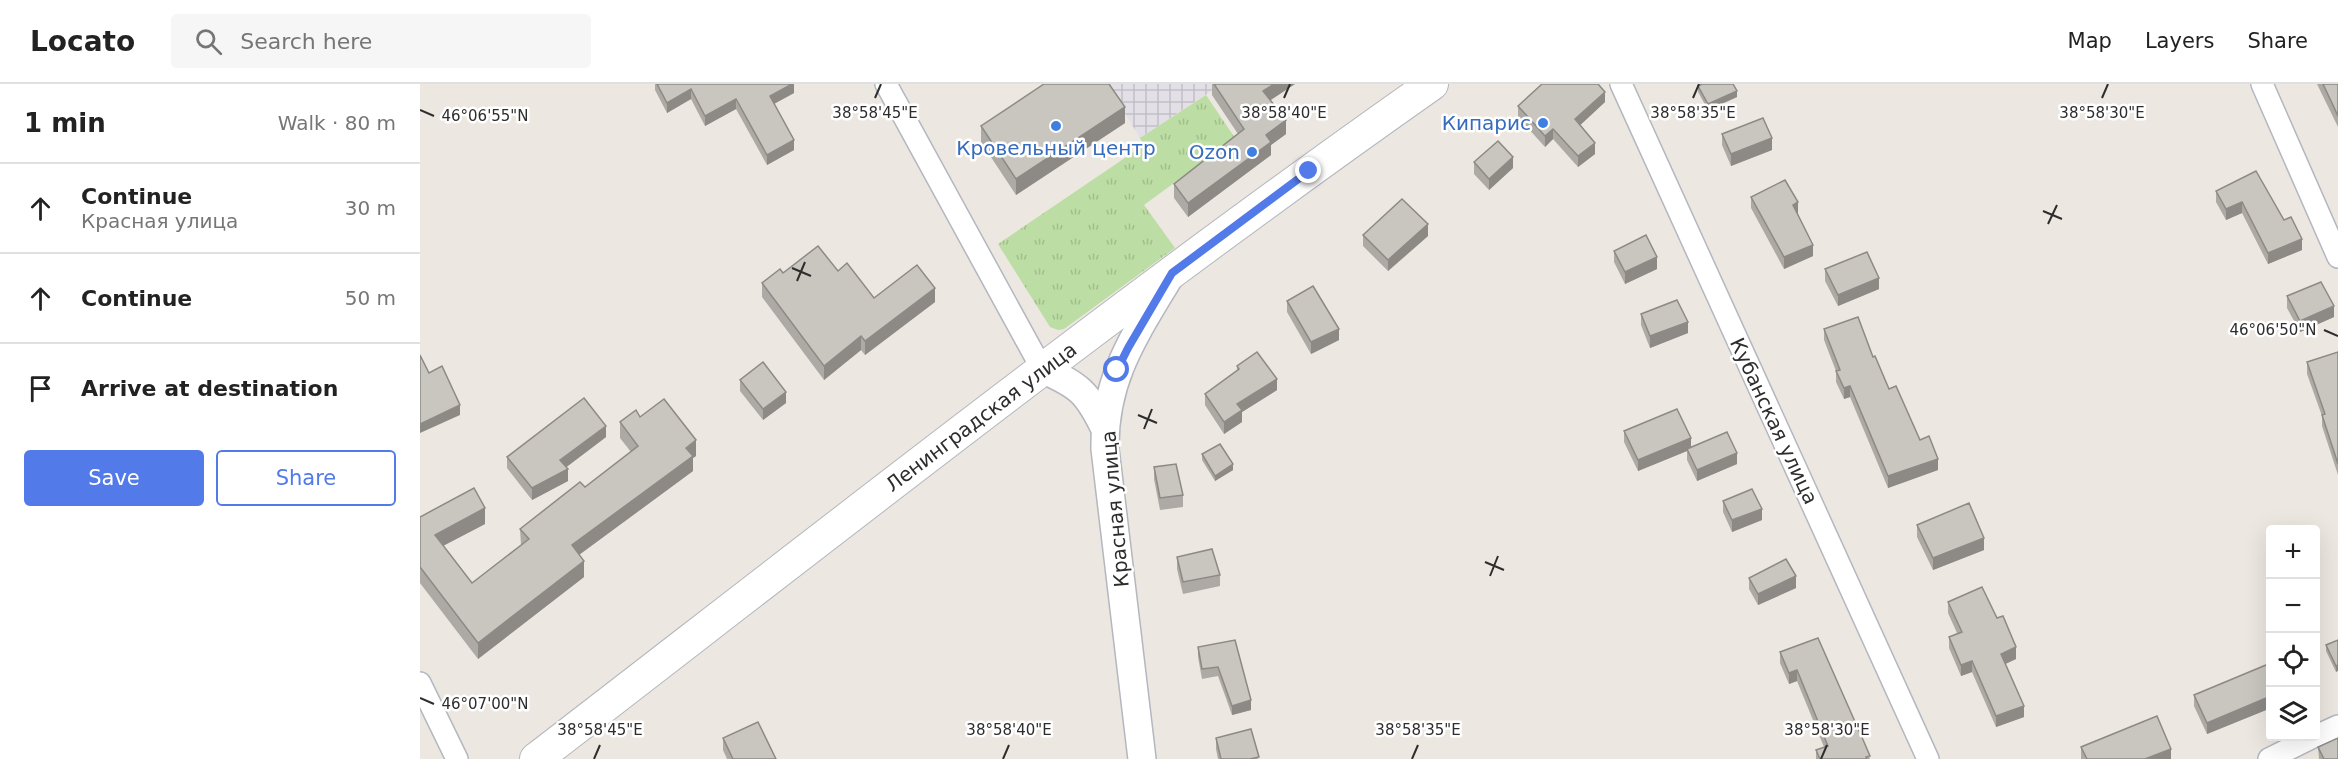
<!DOCTYPE html>
<html lang="en">
<head>
<meta charset="utf-8">
<style>
	body { margin:0; font-family:"DejaVu Sans",sans-serif; background:#f6f6f6; color:#222 }
	.controls { position:absolute; right:18px; bottom:18px; display:grid; overflow:hidden; border-radius:6px; box-shadow:0 6px 24px #0002 }
	.controls button { width:54px; height:54px; display:grid; place-items:center; padding:0; border:0; border-bottom:2px solid #e0e0e0; background:#fff; color:#222; font:30px sans-serif }
	.stop { position:absolute; width:18px; height:18px; margin:-14px; border:4px solid #527ae8; border-radius:50%; background:#fff }
	.stop.end { background:#527ae8; border-color:#fff; box-shadow:0 2px 6px #0008 }
	.list { margin:0; padding:0; list-style:none }
	h2 { display:flex; justify-content:space-between; align-items:center; height:78px; margin:0; padding:0 24px; font-size:26px }
	h2 small { font-size:20px; font-weight:400; color:#767676 }
	.list li { display:grid; grid-template-columns:39px 1fr auto; gap:18px; align-items:center; box-sizing:border-box; height:90px; padding:0 24px; border-top:2px solid #e0e0e0 }
	.list b { display:block; font-size:22px; white-space:nowrap }
	.list p { margin:0; font-size:20px; white-space:nowrap; color:#767676 }
	.list em { font-size:20px; font-style:normal; color:#767676 }
	.actions { display:flex; gap:12px; padding:18px 24px }
	.actions a { flex:1; padding:14px 0; border:2px solid #527ae8; border-radius:6px; text-align:center; font-size:21px; color:#527ae8 }
	.actions .main { background:#527ae8; color:#fff }
	.icon { flex:none; width:33px; height:33px; fill:none; stroke:currentColor; stroke-width:2; stroke-linecap:round; stroke-linejoin:round }
	.map { position:relative; flex:none; width:1918px; height:675px; overflow:hidden }
	header { display:flex; align-items:center; gap:36px; box-sizing:border-box; height:84px; padding:0 30px; background:#fff; border-bottom:2px solid #e0e0e0 }
	header strong { font-size:28px }
	nav { display:flex; gap:33px; margin-inline-start:auto; font-size:21px }
	.search { width:420px; height:54px; background:#f6f6f6; display:flex; align-items:center; gap:15px; box-sizing:border-box; padding:0 21px; border-radius:6px; color:#767676; font-size:22px }
	main { display:flex }
	aside { flex:1; background:#fff }
	.map>svg:first-child { display:block }
	.industrial { fill:url(#industrial-grid) }
	.grass { fill:url(#grass-tufts) }
	.lines { fill:none; stroke-linecap:round; stroke-linejoin:round }
	.minor-casing { stroke:#b4b7bf; stroke-width:24 }
	.tertiary-casing { stroke:#b4b7bf; stroke-width:30 }
	.secondary-casing { stroke:#b4b7bf; stroke-width:34 }
	.minor { stroke:#fff; stroke-width:21 }
	.tertiary { stroke:#fff; stroke-width:27 }
	.secondary { stroke:#fff; stroke-width:32 }
	.wall { fill:#ada9a4 }
	.shaded-wall { fill:#8d8a86 }
	.building { fill:#c9c5bf; stroke:#8d8a86; stroke-width:1.5 }
	.route { stroke:#527ae8; stroke-width:8 }
	.ticks { fill:none; stroke:#2d2d2d; stroke-width:2 }
	.shop-dot { fill:#3f7fe0; stroke:#fff; stroke-width:2 }
	.labels { text-anchor:middle; stroke-width:5; stroke-linejoin:round; paint-order:stroke }
	.shop-label { font-size:20px; fill:#366cbe; stroke:#fff; text-anchor:end }
	.street-label { font-size:20px; fill:#2d2d2d; stroke:#fff }
	.ticks-label { font-size:15px; text-anchor:middle; fill:#2d2d2d; stroke:#fff; stroke-width:5; stroke-linejoin:round; paint-order:stroke }
</style>
</head>
<body>
<header>
<strong>Locato</strong>
<div class="search"><svg class="icon" aria-label="search" viewBox="0 0 24 24"><circle cx="10" cy="10" r="6"/><path d="M15 15l6 6"/></svg>Search here</div>
<nav><a>Map</a><a>Layers</a><a>Share</a></nav>
</header>
<main>
<aside>
<h2>1 min<small>Walk · 80 m</small></h2>
<ul class="list">
<li><svg class="icon" aria-label="ahead" viewBox="0 0 24 24"><path d="M12 20V5M6 11l6-6 6 6"/></svg><div><b>Continue</b><p>Красная улица</p></div><em>30 m</em></li>
<li><svg class="icon" aria-label="ahead" viewBox="0 0 24 24"><path d="M12 20V5M6 11l6-6 6 6"/></svg><div><b>Continue</b></div><em>50 m</em></li>
<li><svg class="icon" aria-label="arrive" viewBox="0 0 24 24"><path d="M6 21V4h12l-3 4 3 4H6"/></svg><div><b>Arrive at destination</b></div></li>
</ul>
<div class="actions"><a class="main">Save</a><a>Share</a></div>
</aside>
<div class="map">
<svg width="1918" height="675" viewBox="0 0 1918 675">
	<defs>
		<pattern id="industrial-grid" width="8" height="8" patternUnits="userSpaceOnUse" patternTransform="scale(1.5)"><rect width="8" height="8" fill="#e2e0e6"/><path d="M0 4h8M4 0v8" fill="none" stroke="#c2c0c6"/></pattern>
		<pattern id="grass-tufts" width="24" height="20" patternUnits="userSpaceOnUse" patternTransform="scale(1.5)"><rect width="24" height="20" fill="#bcdda3"/><path d="M3 7l-1-3M5 7V3M7 7l1-3M15 17l-1-3M17 17v-4M19 17l1-3" fill="none" stroke="#a2be8d"/></pattern>
	</defs>
	<rect width="100%" height="100%" fill="#ede7e1"/>
	<path class="industrial" d="M687,0H802L720,54Z"/>
	<path class="grass" d="M786,11L815,54L724,121L755,164L644,245L638,246L630,243L578,160L724,61L720,54Z"/>
	<g class="lines">
		<g class="minor-casing">
			<g id="minor">
				<path d="M466,0L622,285"/>
				<path d="M1201,0L1508,675"/>
				<path d="M1842,0L1918,173"/>
				<path d="M0,599L37,675"/>
				<path d="M1896,652L1918,642"/>
				<path d="M1849,675L1895,652"/>
			</g>
		</g>
		<g class="tertiary-casing">
			<g id="tertiary">
				<path d="M622,285C660,302 667,308 685,345"/>
				<path d="M722,675L685,365C684,294 715,251 750,192"/>
			</g>
		</g>
		<g class="secondary-casing">
			<path id="secondary" d="M116,675C412,447 706,215 1012,0"/>
		</g>
		<use href="#minor" class="minor"/>
		<use href="#tertiary" class="tertiary"/>
		<use href="#secondary" class="secondary"/>
	</g>
	<g class="wall">
		<path d="M235,0H374V9L354,20L374,66L347,81L316,25L285,42L271,15L247,29L235,6Z"/>
		<path d="M792,0H875L850,16L866,50L851,61V71L768,133L754,114V100L818,50L792,11Z"/>
		<path d="M1897,0H1918V43Z"/>
		<path d="M1278,2L1317,13L1288,26L1278,8Z"/>
		<path d="M1185,18L1160,41L1175,70L1158,83L1133,55L1125,63L1098,33V22Z"/>
		<path d="M705,39L596,111L561,58V42Z"/>
		<path d="M1302,50L1352,66L1311,82L1302,61Z"/>
		<path d="M1054,78L1093,84L1069,106L1054,90Z"/>
		<path d="M1796,107L1864,136L1882,166L1848,180L1822,129L1806,136L1796,118Z"/>
		<path d="M1331,113L1378,130L1393,172L1364,185L1331,124Z"/>
		<path d="M943,151L1008,152L968,187L943,162Z"/>
		<path d="M1194,167L1237,185L1205,200L1194,178Z"/>
		<path d="M1405,185L1459,205L1418,222L1405,197Z"/>
		<path d="M418,187L454,214L515,218L445,271L441,266L404,296L342,213V199L363,189Z"/>
		<path d="M1867,212L1914,233L1880,248L1867,224Z"/>
		<path d="M867,217L919,256L891,270L867,228Z"/>
		<path d="M1221,230L1268,249L1230,264L1221,241Z"/>
		<path d="M1404,245L1453,273L1469,305L1518,386L1468,404L1430,313L1424,315L1416,298V287L1404,256Z"/>
		<path d="M1918,268V391L1902,342V332L1887,290V278Z"/>
		<path d="M817,282L857,306L822,328V338L804,350L785,321V310L817,286Z"/>
		<path d="M320,296L366,319L343,336L320,307Z"/>
		<path d="M220,333L276,372L273,374V387L159,471L164,493L58,575L0,499V433L65,440L23,462L52,499L101,461L100,445L165,403L211,368L200,354V338Z"/>
		<path d="M1204,347L1271,363L1317,380L1277,397L1267,376V367L1218,387L1204,358Z"/>
		<path d="M186,353L146,383L148,397L112,416L87,384V373Z"/>
		<path d="M782,370L813,386L795,397L782,376Z"/>
		<path d="M734,383L763,411V423L740,426L734,395Z"/>
		<path d="M1303,417L1342,436L1312,448L1303,428Z"/>
		<path d="M1497,441L1564,466L1513,486L1497,453Z"/>
		<path d="M757,473L800,491V502L763,510L757,485Z"/>
		<path d="M1329,494L1376,504L1338,521L1329,505Z"/>
		<path d="M1528,518L1596,575L1585,580L1604,633L1576,643L1552,588L1541,592L1529,564V553L1537,549L1528,529Z"/>
		<path d="M1398,554L1450,675H1396V666L1404,663L1377,597L1369,600L1360,579V568Z"/>
		<path d="M815,556L831,626L812,631L798,592L782,595L778,573V563Z"/>
		<path d="M1918,556L1916,588L1906,567V561Z"/>
		<path d="M1851,590V624L1787,650L1774,622V611Z"/>
		<path d="M303,654L356,675H307L303,666Z"/>
		<path d="M796,654L839,675H798L796,665Z"/>
		<path d="M1661,663L1751,675H1661Z"/>
		<path d="M1898,663L1918,675H1899Z"/>
	</g>
	<g class="shaded-wall">
		<path d="M372,0H374V9L350,22V12Z"/>
		<path d="M854,0H875L843,21V7Z"/>
		<path d="M271,5V15L247,29V19Z"/>
		<path d="M1317,7V13L1288,26V20Z"/>
		<path d="M1185,8V18L1155,46V35Z"/>
		<path d="M316,15V25L285,42V32Z"/>
		<path d="M705,23V39L596,111V95Z"/>
		<path d="M866,36V50L851,61V71L768,133V119L846,51Z"/>
		<path d="M1133,45V55L1125,63V52Z"/>
		<path d="M1352,54V66L1311,82V70Z"/>
		<path d="M374,56V66L347,81V71Z"/>
		<path d="M1175,59V70L1158,83V72Z"/>
		<path d="M1093,73V84L1069,106V95Z"/>
		<path d="M1378,118V130L1373,132V121Z"/>
		<path d="M1822,118V129L1806,136V125Z"/>
		<path d="M1008,140V152L968,187V176Z"/>
		<path d="M1882,155V166L1848,180V169Z"/>
		<path d="M1393,161V172L1364,185V173Z"/>
		<path d="M1237,173V185L1205,200V188Z"/>
		<path d="M1459,194V205L1418,222V211Z"/>
		<path d="M515,204V218L445,271V257Z"/>
		<path d="M1914,222V233L1880,248V237Z"/>
		<path d="M1268,238V249L1230,264V252Z"/>
		<path d="M919,245V256L891,270V258Z"/>
		<path d="M441,252V266L404,296V282Z"/>
		<path d="M857,295V306L822,328V338L804,350V338L817,320Z"/>
		<path d="M1430,302V313L1424,315V304Z"/>
		<path d="M366,308V319L343,336V325Z"/>
		<path d="M40,321V331L0,349V340Z"/>
		<path d="M186,342V353L140,388V376Z"/>
		<path d="M1271,354V366L1267,365V367L1218,387V376Z"/>
		<path d="M276,356V372L273,374V387L152,476V461Z"/>
		<path d="M1317,369V380L1277,397V386Z"/>
		<path d="M1518,375V386L1468,404V392Z"/>
		<path d="M813,380V386L795,397V392Z"/>
		<path d="M148,385V397L112,416V404Z"/>
		<path d="M65,424V440L15,466V451Z"/>
		<path d="M1342,425V436L1312,448V436Z"/>
		<path d="M1564,454V466L1513,486V474Z"/>
		<path d="M164,477V493L58,575V559Z"/>
		<path d="M1376,492V504L1338,521V510Z"/>
		<path d="M1596,563V575L1581,582V570Z"/>
		<path d="M1552,577V588L1541,592V581Z"/>
		<path d="M1918,581V587L1916,588V582Z"/>
		<path d="M1377,586V597L1369,600V589Z"/>
		<path d="M1851,612V624L1787,650V639Z"/>
		<path d="M831,616V626L812,631V622Z"/>
		<path d="M1604,622V633L1576,643V632Z"/>
		<path d="M1751,665V675H1725Z"/>
	</g>
	<g class="building">
		<path d="M237,0H372L350,12L374,56L347,71L316,15L285,32L271,5L247,19Z"/>
		<path d="M624,0H689L705,23L596,95L561,42Z"/>
		<path d="M794,0H854L843,7L866,36L846,51L851,58L768,119L754,100L824,45Z"/>
		<path d="M1122,0H1178L1185,8L1155,35L1175,59L1158,72L1133,45L1125,52L1098,22Z"/>
		<path d="M1282,0H1313L1317,7L1288,20L1278,2Z"/>
		<path d="M1903,0H1918V32Z"/>
		<path d="M1343,34L1352,54L1311,70L1302,50Z"/>
		<path d="M1078,57L1093,73L1069,95L1054,78Z"/>
		<path d="M1836,87L1864,136L1871,133L1882,155L1848,169L1822,118L1806,125L1796,107Z"/>
		<path d="M1365,96L1378,118L1373,121L1393,161L1364,173L1331,113Z"/>
		<path d="M982,115L1008,140L968,176L943,151Z"/>
		<path d="M1226,151L1237,173L1205,188L1194,167Z"/>
		<path d="M398,162L418,187L427,179L454,214L497,181L515,204L445,257L441,252L404,282L342,199L360,185L363,189Z"/>
		<path d="M1447,168L1459,194L1418,211L1405,185Z"/>
		<path d="M1901,198L1914,222L1880,237L1867,212Z"/>
		<path d="M893,202L919,245L891,258L867,217Z"/>
		<path d="M1257,216L1268,238L1230,252L1221,230Z"/>
		<path d="M1438,233L1453,273L1455,272L1469,305L1476,302L1500,356L1509,352L1518,375L1468,392L1430,302L1424,304L1416,287L1420,286L1404,245Z"/>
		<path d="M837,268L857,295L817,320L822,326L804,338L785,310L819,285L817,282Z"/>
		<path d="M1918,268V380L1902,331L1905,330L1887,278Z"/>
		<path d="M0,271L9,289L22,282L40,321L0,340Z"/>
		<path d="M343,278L366,308L343,325L320,296Z"/>
		<path d="M164,314L186,342L140,376L148,385L112,404L87,373Z"/>
		<path d="M244,315L276,356L266,364L273,372L152,461L164,477L58,559L0,483V433L54,404L65,424L15,451L52,499L109,455L100,445L160,398L165,403L218,362L200,338L216,326L220,333Z"/>
		<path d="M1257,325L1271,354L1218,376L1204,347Z"/>
		<path d="M1307,348L1317,369L1277,386L1267,365Z"/>
		<path d="M800,360L813,380L795,392L782,370Z"/>
		<path d="M756,380L763,411L740,414L734,383Z"/>
		<path d="M1332,405L1342,425L1312,436L1303,417Z"/>
		<path d="M1549,419L1564,454L1513,474L1497,441Z"/>
		<path d="M792,465L800,491L763,498L757,473Z"/>
		<path d="M1366,475L1376,492L1338,510L1329,494Z"/>
		<path d="M1562,503L1577,534L1583,532L1596,563L1581,570L1604,622L1576,632L1552,577L1541,581L1529,553L1542,548L1528,518Z"/>
		<path d="M1398,554L1444,658L1450,672L1446,673L1447,675H1400L1396,666L1408,662L1377,586L1369,589L1360,568Z"/>
		<path d="M815,556L831,616L812,622L798,583L782,585L778,563Z"/>
		<path d="M1918,556V581L1916,582L1906,561Z"/>
		<path d="M1846,581L1851,590V612L1787,639L1774,611Z"/>
		<path d="M1737,632L1751,665L1725,675H1667L1661,663Z"/>
		<path d="M338,638L356,675H313L303,654Z"/>
		<path d="M831,645L839,673L830,675H801L796,654Z"/>
		<path d="M1918,654V675H1904L1898,663Z"/>
	</g>
	<g class="lines">
		<path class="route" d="M697,286L708,264L752,189L889,87"/>
	</g>
	<path class="ticks" d="M455,14L461,0M864,14L870,0M1273,14L1279,0M1682,14L1688,0M0,26L14,32M1623,127L1642,135M1628,140L1637,121M372,184L391,192M377,197L385,178M1904,246L1918,252M718,331L737,339M724,345L732,325M1065,478L1084,486M1070,492L1078,472M0,614L14,620M174,675L180,661M583,675L589,661M992,675L998,661M1401,675L1407,661"/>
	<g class="shop-dot">
		<circle cx="1123" cy="39" r="6"/>
		<circle cx="636" cy="42" r="6"/>
		<circle cx="832" cy="68" r="6"/>
	</g>
	<g class="labels">
		<g class="shop-label">
			<text x="1111" y="46">Кипарис</text>
			<text x="636" y="71" text-anchor="middle">Кровельный центр</text>
			<text x="820" y="75">Ozon</text>
		</g>
		<g class="street-label">
			<text transform="translate(561 333) rotate(-37)" y="7">Ленинградская улица</text>
			<text transform="translate(1354 337) rotate(65)" y="7">Кубанская улица</text>
			<text transform="translate(695 425) rotate(-95)" y="7">Красная улица</text>
		</g>
	</g>
	<g class="ticks-label">
		<text x="455" y="34">38°58'45"E</text>
		<text x="864" y="34">38°58'40"E</text>
		<text x="1273" y="34">38°58'35"E</text>
		<text x="1682" y="34">38°58'30"E</text>
		<text x="65" y="37">46°06'55"N</text>
		<text x="1853" y="251">46°06'50"N</text>
		<text x="65" y="625">46°07'00"N</text>
		<text x="180" y="651">38°58'45"E</text>
		<text x="589" y="651">38°58'40"E</text>
		<text x="998" y="651">38°58'35"E</text>
		<text x="1407" y="651">38°58'30"E</text>
	</g>
</svg>
<div class="controls">
<button>+</button>
<button>−</button>
<button><svg class="icon" aria-label="locate" viewBox="0 0 24 24"><circle cx="12" cy="12" r="6"/><path d="M12 2v4M12 18v4M2 12h4M18 12h4"/></svg></button>
<button><svg class="icon" aria-label="layers" viewBox="0 0 24 24"><path d="M12 4l9 5-9 5-9-5zM3 14l9 5 9-5"/></svg></button>
</div>
<div class="stop" style="left:697px;top:286px"></div>
<div class="stop end" style="left:889px;top:87px"></div>
</div>
</main>
</body>
</html>
